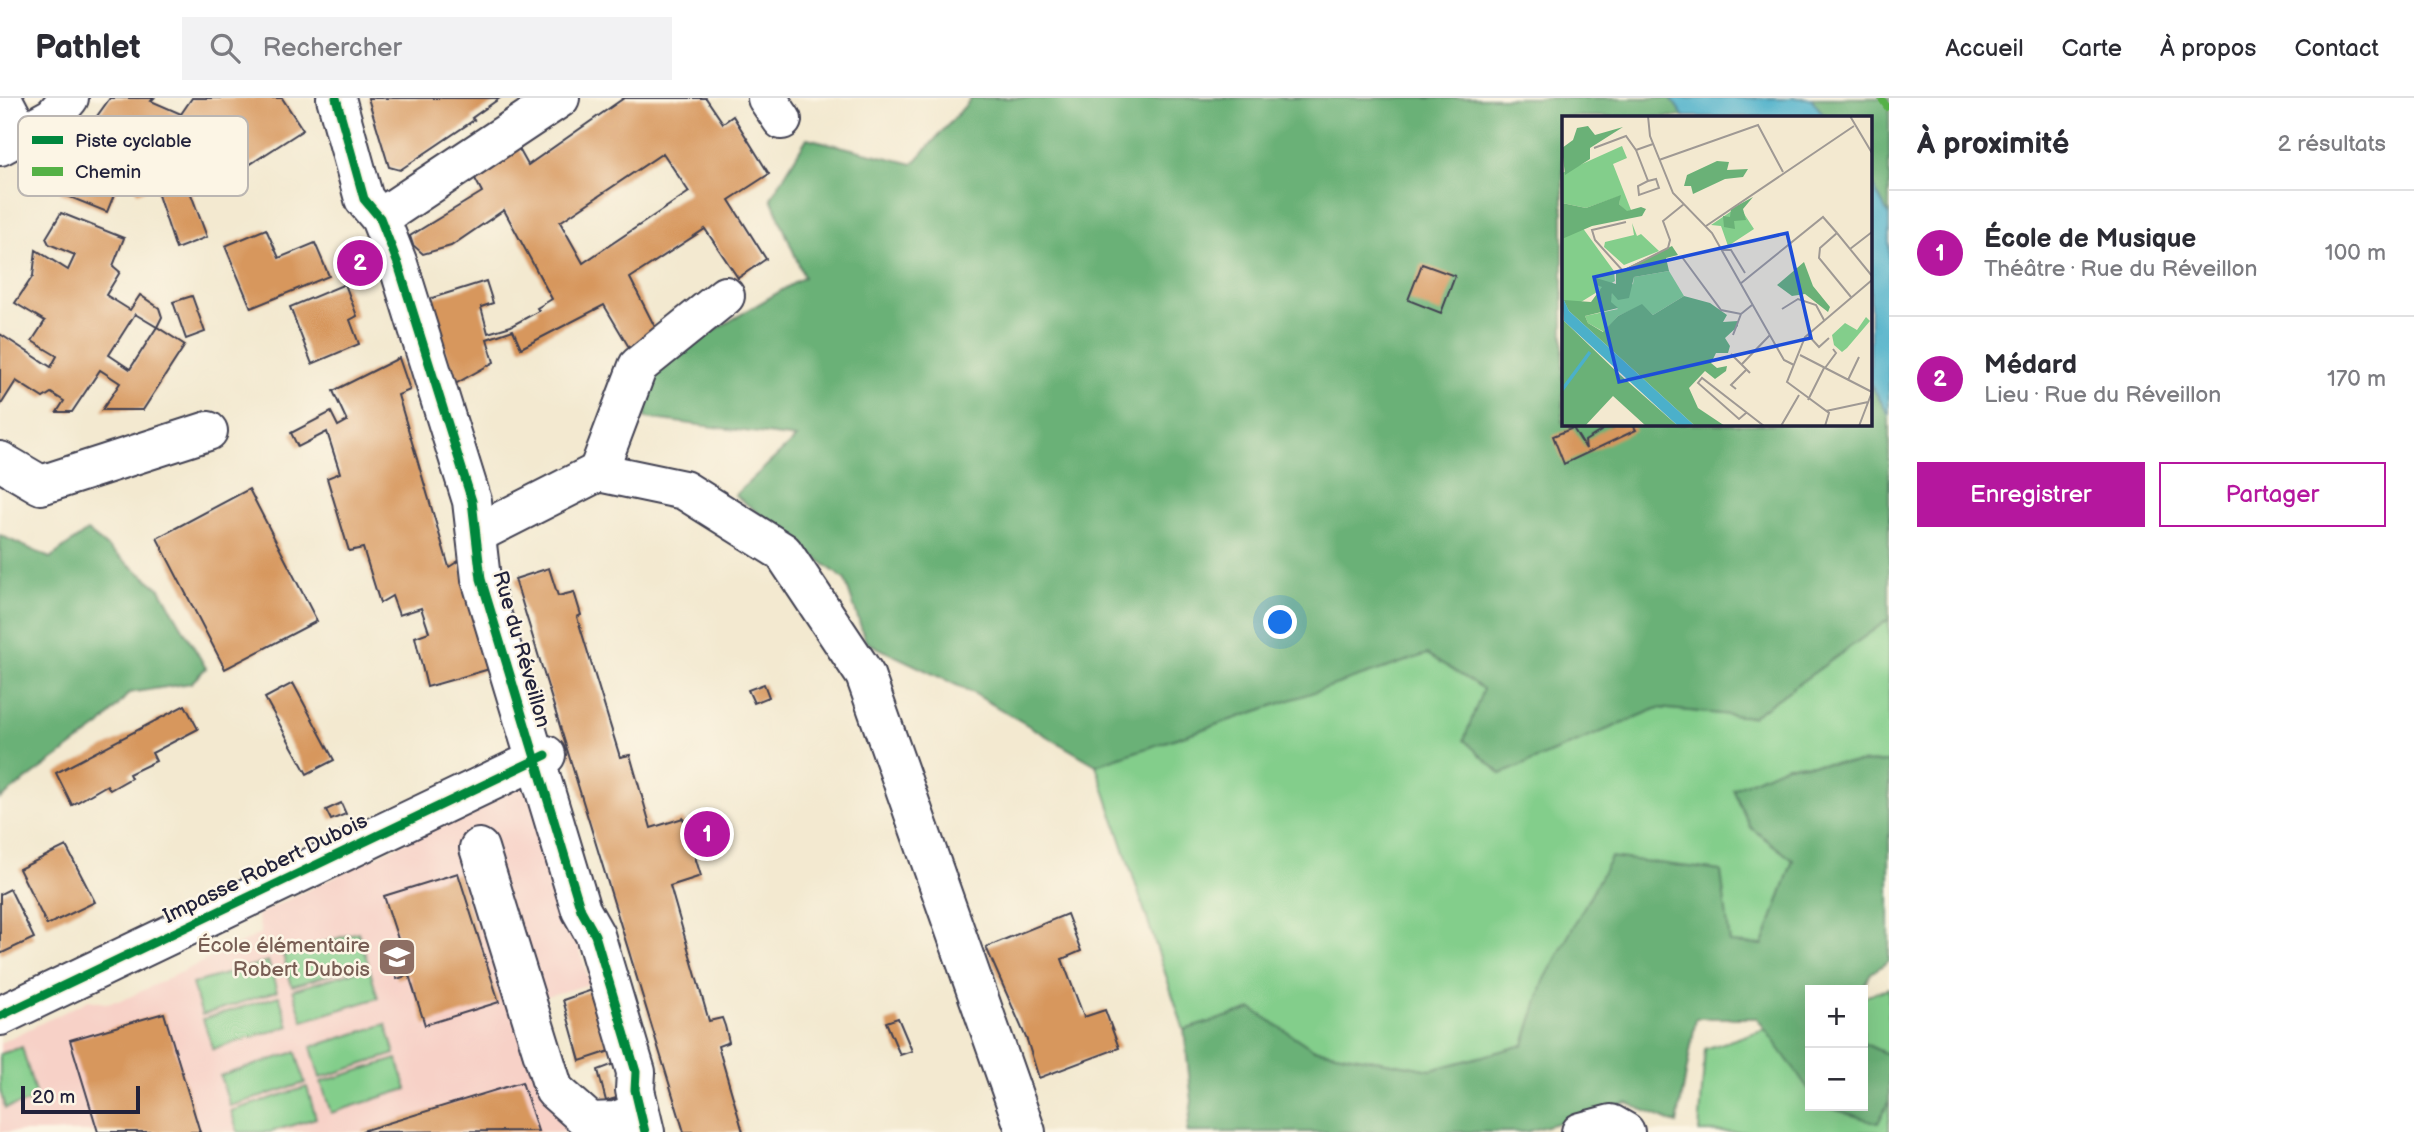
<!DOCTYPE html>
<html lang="fr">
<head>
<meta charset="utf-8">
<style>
	body { margin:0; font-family:"Balsamiq Sans",sans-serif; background:#f2f2f3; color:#2b2b33 }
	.controls { position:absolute; right:21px; bottom:21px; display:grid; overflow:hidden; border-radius:0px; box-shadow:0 7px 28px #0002 }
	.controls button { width:63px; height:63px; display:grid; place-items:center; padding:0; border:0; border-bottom:2px solid #e1e1e2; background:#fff; color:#2b2b33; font:35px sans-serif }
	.scale { position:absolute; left:21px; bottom:18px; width:119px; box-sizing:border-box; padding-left:7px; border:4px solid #22223b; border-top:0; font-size:19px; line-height:24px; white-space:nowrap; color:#22223b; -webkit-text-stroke:5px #fcf5e5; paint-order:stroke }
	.you { position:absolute; left:1281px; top:525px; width:24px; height:24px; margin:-18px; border:5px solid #fff; border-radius:50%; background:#1a73e8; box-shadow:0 0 0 10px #1a73e833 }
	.badge { display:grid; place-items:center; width:46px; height:46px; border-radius:50%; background:#b5179e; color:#fff; font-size:23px; font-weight:700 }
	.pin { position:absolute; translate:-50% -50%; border:4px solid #fff; box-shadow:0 2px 7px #0006 }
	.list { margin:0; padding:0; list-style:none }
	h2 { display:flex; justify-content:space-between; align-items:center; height:91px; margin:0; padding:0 28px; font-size:30px }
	h2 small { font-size:23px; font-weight:400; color:#7c7c81 }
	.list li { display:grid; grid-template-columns:46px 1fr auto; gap:21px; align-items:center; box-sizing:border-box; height:126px; padding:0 28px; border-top:2px solid #e1e1e2 }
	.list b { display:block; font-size:26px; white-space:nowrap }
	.list p { margin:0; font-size:23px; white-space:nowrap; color:#7c7c81 }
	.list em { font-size:23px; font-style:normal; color:#7c7c81 }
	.actions { display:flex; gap:14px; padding:21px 28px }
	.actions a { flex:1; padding:16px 0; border:2px solid #b5179e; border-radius:0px; text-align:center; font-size:24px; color:#b5179e }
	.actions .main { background:#b5179e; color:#fff }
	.icon { flex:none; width:38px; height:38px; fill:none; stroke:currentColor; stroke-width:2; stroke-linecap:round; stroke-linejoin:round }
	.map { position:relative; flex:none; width:1889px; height:1034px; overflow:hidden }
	header { display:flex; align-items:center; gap:42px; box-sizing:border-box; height:98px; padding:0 35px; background:#fff; border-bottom:2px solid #e1e1e2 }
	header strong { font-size:33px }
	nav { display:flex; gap:38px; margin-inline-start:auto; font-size:24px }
	.search { width:490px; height:63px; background:#f2f2f3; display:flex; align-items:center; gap:18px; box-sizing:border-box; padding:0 24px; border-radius:0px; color:#7c7c81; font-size:26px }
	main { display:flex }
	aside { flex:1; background:#fff }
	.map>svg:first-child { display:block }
	.built { fill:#f7d1c7 }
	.green { fill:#83ce8b; stroke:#527863; stroke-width:2 }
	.forest { fill:#6ab177; stroke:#466a59; stroke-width:2 }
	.water { fill:#4bb0ca; stroke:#366982; stroke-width:2 }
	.building { fill:#d7975d; fill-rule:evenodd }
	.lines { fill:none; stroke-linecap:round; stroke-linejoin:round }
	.minor-casing { stroke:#414051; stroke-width:42 }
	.minor { stroke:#fff; stroke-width:38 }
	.quiet { stroke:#55b146; stroke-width:7; stroke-dasharray:14 7; stroke-linecap:butt }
	.cycleway-casing { stroke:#fcf5e5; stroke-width:13 }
	.cycleway { stroke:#00873e; stroke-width:9 }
	.labels { text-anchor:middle; stroke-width:5; stroke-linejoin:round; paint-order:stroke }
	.street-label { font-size:21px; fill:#22223b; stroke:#fcf5e5 }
	.education-label { font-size:21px; fill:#785e54; stroke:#fcf5e5; text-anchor:end }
	.inset-river { fill:none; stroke:#4bb0ca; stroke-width:3.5 }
	.inset-road { fill:none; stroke:#9f9994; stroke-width:2 }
	.view { fill:#1d4ed8; fill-opacity:0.15; stroke:#1d4ed8; stroke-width:3.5 }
	.inset-edge { fill:none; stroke:#22223b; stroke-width:3.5 }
	.key { fill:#fcf5e5; stroke:#bbb6b2; stroke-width:2 }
	.key-label { font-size:19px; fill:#22223b }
</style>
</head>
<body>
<header>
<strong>Pathlet</strong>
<div class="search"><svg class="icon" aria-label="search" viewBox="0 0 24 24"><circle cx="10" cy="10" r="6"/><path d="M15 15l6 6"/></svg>Rechercher</div>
<nav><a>Accueil</a><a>Carte</a><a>À propos</a><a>Contact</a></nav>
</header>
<main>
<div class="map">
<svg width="1889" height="1034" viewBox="0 0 1889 1034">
	<rect width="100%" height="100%" fill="#fcf5e5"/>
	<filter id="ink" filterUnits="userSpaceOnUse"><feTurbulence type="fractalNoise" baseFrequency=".0143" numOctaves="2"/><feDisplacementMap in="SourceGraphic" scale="14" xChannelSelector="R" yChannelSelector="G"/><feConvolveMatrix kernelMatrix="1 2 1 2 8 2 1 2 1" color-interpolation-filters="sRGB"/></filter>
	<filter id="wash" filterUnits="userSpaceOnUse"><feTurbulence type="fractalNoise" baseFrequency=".00686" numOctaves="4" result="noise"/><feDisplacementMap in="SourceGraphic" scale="28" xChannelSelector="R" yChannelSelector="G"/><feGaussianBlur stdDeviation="1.57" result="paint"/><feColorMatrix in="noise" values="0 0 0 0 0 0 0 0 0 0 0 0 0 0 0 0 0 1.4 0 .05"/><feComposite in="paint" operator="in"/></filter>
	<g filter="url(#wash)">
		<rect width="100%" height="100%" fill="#f3e9d0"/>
		<path class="built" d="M529,683L590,886L540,900L583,1034H0V945L89,902L105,905L123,902L250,841L261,835L257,817Z"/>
		<g class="green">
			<path d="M1889,521V664L1787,667L1750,729L1793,762L1763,847L1730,846L1544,883L1524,947L1431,972L1313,951L1252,911L1184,932L1096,667L1427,556L1484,591L1501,676L1658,610L1752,619Z"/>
			<path d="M358,834L368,865L292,888L283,857Z"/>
			<path d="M268,863L277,893L202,917L192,886Z"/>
			<path d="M369,869L378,900L303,923L293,892Z"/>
			<path d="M1889,890V1034H1699L1705,951L1810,916V1008H1863V899Z"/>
			<path d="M279,898L289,928L213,951L203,921Z"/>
			<path d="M386,926L395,956L320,980L311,949Z"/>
			<path d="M22,949L37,1002L5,1010L0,992V956Z"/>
			<path d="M296,954L305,985L230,1008L220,978Z"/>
			<path d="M397,961L407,991L331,1015L321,984Z"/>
			<path d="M307,989L316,1020L270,1034H238L231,1013Z"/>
		</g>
		<g class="forest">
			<path d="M972,0H1671L1684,19H1563V326H1870V285L1889,317V521L1752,619L1658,610L1501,676L1464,642L1483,591L1427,556L1096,667L971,594L866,544L845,482L735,397L796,340L645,320L651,270L804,179L771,100L807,40L913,66Z"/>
			<path d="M1811,0H1889V118L1870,82V19H1825Z"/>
			<path d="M87,433L160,491L206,570L191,585L129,595L101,627L0,701V437L50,460Z"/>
			<path d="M1889,664V863L1871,875L1861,892H1810V993L1757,920H1696L1677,1026L1627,1005L1526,1034H1187L1192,1003L1184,932L1252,911L1313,951L1431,972L1524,947L1544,883L1611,759L1721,773L1730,845L1763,847L1793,762L1750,729L1733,691L1787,667Z"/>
			<path d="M1863,945L1889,957V1003L1878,1025L1824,1008H1863Z"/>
		</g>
		<g class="water">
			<path d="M1671,0H1811L1825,19H1684Z"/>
			<path d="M1870,82L1889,118V317L1870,285Z"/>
		</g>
		<g id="blocks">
			<g class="building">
				<path d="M110,0H154L151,3L181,16L192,0H282L303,32L238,74L211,31L194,34L197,43L173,48L207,139L176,151L155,88L137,95L131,78L150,71L147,61L138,56L148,51L142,43L143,34L112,24L105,40L131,53L119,82L110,78L115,61L120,63L123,52L102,44L90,79L117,89L107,114L60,95L87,32Z"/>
				<path d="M368,0H500L472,20L474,22L400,72L389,69Z"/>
				<path d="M624,0H706L723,25L733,18L769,76L729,102L766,161L738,180L705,131L630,180L658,235L630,251L604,207L521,250L513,232L487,241L494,264L455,286L429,201L486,183L493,205L481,209L488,235L511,228L539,213L537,210L552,201L504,112L451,148L423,156L413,147L410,138L482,94L472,75L518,49L528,67ZM663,55L689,94L583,165L560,124Z"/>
				<path d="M61,115L124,140L113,168L120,174L106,197L130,212L140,197L159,210L162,219L157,229L135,216L109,257L130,271L157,229L185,247L143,312H102L120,285L100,272L72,314H57L64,303L51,295L43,300L16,283L0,308V236L51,269L57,258L32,243L45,223L15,205L33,178L36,152L68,172L75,157L49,146L46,140Z"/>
				<path d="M266,131L279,160L315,145L329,178L251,210L225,148Z"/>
				<path d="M366,148L374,174L354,182L346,157Z"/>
				<path d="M1422,166L1455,178L1441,215L1408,202Z"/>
				<path d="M345,186L357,218L350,222L359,246L312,266L290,209Z"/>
				<path d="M192,198L205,234L186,241L173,204Z"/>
				<path d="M399,260L410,292L398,297L449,469L460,462L493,570L427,589L415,539L429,534L421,510L399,517L392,498L380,505L363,450L349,453L327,380L340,375L327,334L298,349L291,335L331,314L338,328L347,323L333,293Z"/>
				<path d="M1612,326L1633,327L1636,332L1564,366L1553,338L1573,330L1586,351L1585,343Z"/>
				<path d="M249,391L317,523L225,571L157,440Z"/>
				<path d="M549,470L558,498L574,494L581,517L577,519L620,659L630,657L651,730L683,720L701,778L670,788L709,923L722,920L725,928L729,944L718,948L743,1034H684L515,481Z"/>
				<path d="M293,585L334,662L307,676L265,600Z"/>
				<path d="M764,586L769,599L754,605L748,592Z"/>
				<path d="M185,607L198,631L152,655L156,663L129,676L131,680L110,692L107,687L72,707L56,675Z"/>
				<path d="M341,705L346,716L331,722L326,712Z"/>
				<path d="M66,748L95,804L47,827L19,771Z"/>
				<path d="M458,775L499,904L425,927L409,877L397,881L386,848L399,844L384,798Z"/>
				<path d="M10,791L34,840L0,856V796Z"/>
				<path d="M1067,816L1081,853L1062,861L1084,919L1105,912L1119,950L1039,980L1027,942L986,849Z"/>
				<path d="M592,892L610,953L580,963L563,902Z"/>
				<path d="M164,915L200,1034H98L70,942Z"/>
				<path d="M898,920L912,953L900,957L886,924Z"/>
				<path d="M614,966L623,998L606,1003L598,972Z"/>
				<path d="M522,984L538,1033L362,1034V1033Z"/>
			</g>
		</g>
	</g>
	<g filter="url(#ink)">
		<use href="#blocks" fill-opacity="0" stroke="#414051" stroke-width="2"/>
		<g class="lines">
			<g class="minor-casing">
				<g id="minor">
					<path d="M2,0L21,36"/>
					<path d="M336,0L364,101L380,120L398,166L472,403L481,481L581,812L595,837L636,974L635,992L645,1034"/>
					<path d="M767,0L782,22"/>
					<path d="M0,48L53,19L69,0"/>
					<path d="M380,120L560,0"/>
					<path d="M0,363L41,387L208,333"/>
					<path d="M598,374L638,268L725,198"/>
					<path d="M476,436L598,374L684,392L783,454L865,577L1026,1034"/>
					<path d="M479,750L554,992L590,1024L616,1023L639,1014"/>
					<path d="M0,918L546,657"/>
					<path d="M1581,1034L1611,1026L1625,1034"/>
				</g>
			</g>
			<use href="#minor" class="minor"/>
			<path class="quiet" d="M1881,0L1889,12"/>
			<g class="cycleway-casing">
				<g id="cycleway">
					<path d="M336,0L364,101L380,120L398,166L472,403L481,481L581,812L595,837L636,974L635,992L645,1034"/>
					<path d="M0,918L546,657"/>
				</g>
			</g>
			<use href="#cycleway" class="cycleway"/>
		</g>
	</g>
	<defs>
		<g id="school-square" transform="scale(2.0125)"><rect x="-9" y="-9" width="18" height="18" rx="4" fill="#8d6e63" stroke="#fcf5e5"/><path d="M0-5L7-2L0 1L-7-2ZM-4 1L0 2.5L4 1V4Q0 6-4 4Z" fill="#fff"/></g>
	</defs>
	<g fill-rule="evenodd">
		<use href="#school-square" x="397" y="859"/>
	</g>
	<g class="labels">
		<g class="street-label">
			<text transform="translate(522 551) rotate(74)" y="7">Rue du Réveillon</text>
			<text transform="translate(265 770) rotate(-26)" y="7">Impasse Robert Dubois</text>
		</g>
		<g class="education-label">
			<text x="370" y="854">École élémentaire<tspan x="370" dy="24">Robert Dubois</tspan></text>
		</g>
	</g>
	<g transform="translate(1562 18)">
		<rect width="310" height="310" fill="#f3e9d0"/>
		<path d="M60,30L65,42L51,48L69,94L65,96L57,88L58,80L24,92L0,87V57ZM177,90L192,113L166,130L159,110L149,109ZM70,107L75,120L79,118L97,135L62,149L42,131L43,126L72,119ZM20,111L52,155L53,165L6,194L0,180V116ZM107,155L122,180L91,199L80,189L56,200L42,216L26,207L23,200L56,193L48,186L50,177L71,168L72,161ZM304,201L308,205L285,232L280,236L272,229L270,219L283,207L295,214Z" fill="#83ce8b"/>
		<path d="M26,10L33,19L61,11L28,32V43L3,59L0,32L11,24L15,12ZM155,45L167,46L165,54L186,53L181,61L163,63L131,78L129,70H122L125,59ZM59,79L57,88L65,95L79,91L84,93L80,100L30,110L0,123V87L24,92ZM191,81L181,93L184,104L172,105L173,113L162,111L161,100L168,101L169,93ZM110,130L116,139L104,142L107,155L72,161L67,182L56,184L50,177L49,186L56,192L23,200L26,207L41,216L56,200L80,188L91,199L122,180L148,187L165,199L161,206L176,205V210L163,222L168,230L166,237H154L149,247L155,252L165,250L164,255L153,263L143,255L127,272L136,292L163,310H133L7,195L2,184L29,186L40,171L32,168L34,162L54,168V157ZM242,146L251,170L268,191L266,196L243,178L230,180L215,169ZM0,203L56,257L116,310H84L51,280L23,310H0Z" fill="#6ab177"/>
		<path d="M0,180L7,195L133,310H116L2,205Z" fill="#4bb0ca"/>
		<path class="inset-river" d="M0,274L28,236"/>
		<path class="inset-road" d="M86,0L88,20L111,77L150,117L222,244L232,249M288,0L310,37M32,32L64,20L74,34L91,28M74,34L86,65L76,70L77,79L97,72L94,63L86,65M97,44L196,9L221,56M64,106L30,114L33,124L61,155L106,132L108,124L101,105L122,88M144,110L292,10M288,133L310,116M160,134H169L183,157M120,141L159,194L179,198L190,189M178,168L261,101L275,117M289,181L257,142L258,132L275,117L310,160M220,193L236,183L254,189L262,204M171,219L179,198M246,219L257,231L267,222M169,238L188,257M238,239L310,276M180,248L208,219M263,252L274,237L271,233M286,264L297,241M174,273L169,269L184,254M246,284L262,252M264,295L306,286M184,297L177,303L136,267L140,262L202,310M219,310L237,279M263,310L267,297L225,266L243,221L310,164M297,310L310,276"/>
		<path class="view" d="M225,117L249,222L57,266L32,161Z"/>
		<rect width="310" height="310" class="inset-edge"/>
	</g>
	<rect x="18" y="18" width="230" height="80" rx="10" class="key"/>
	<rect x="32" y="38" width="31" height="8" fill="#00873e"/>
	<rect x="32" y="69" width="31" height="9" fill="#55b146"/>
	<g class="key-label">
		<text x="75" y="49">Piste cyclable</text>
		<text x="75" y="80">Chemin</text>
	</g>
</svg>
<div class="controls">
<button>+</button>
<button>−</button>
</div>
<div class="scale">20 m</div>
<div class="you"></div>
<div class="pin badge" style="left:707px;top:736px">1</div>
<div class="pin badge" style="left:360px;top:165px">2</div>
</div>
<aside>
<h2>À proximité<small>2 résultats</small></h2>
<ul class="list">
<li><span class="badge">1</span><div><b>École de Musique</b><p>Théâtre · Rue du Réveillon</p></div><em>100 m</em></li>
<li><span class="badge">2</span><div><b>Médard</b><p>Lieu · Rue du Réveillon</p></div><em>170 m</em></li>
</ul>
<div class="actions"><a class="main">Enregistrer</a><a>Partager</a></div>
</aside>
</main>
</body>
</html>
